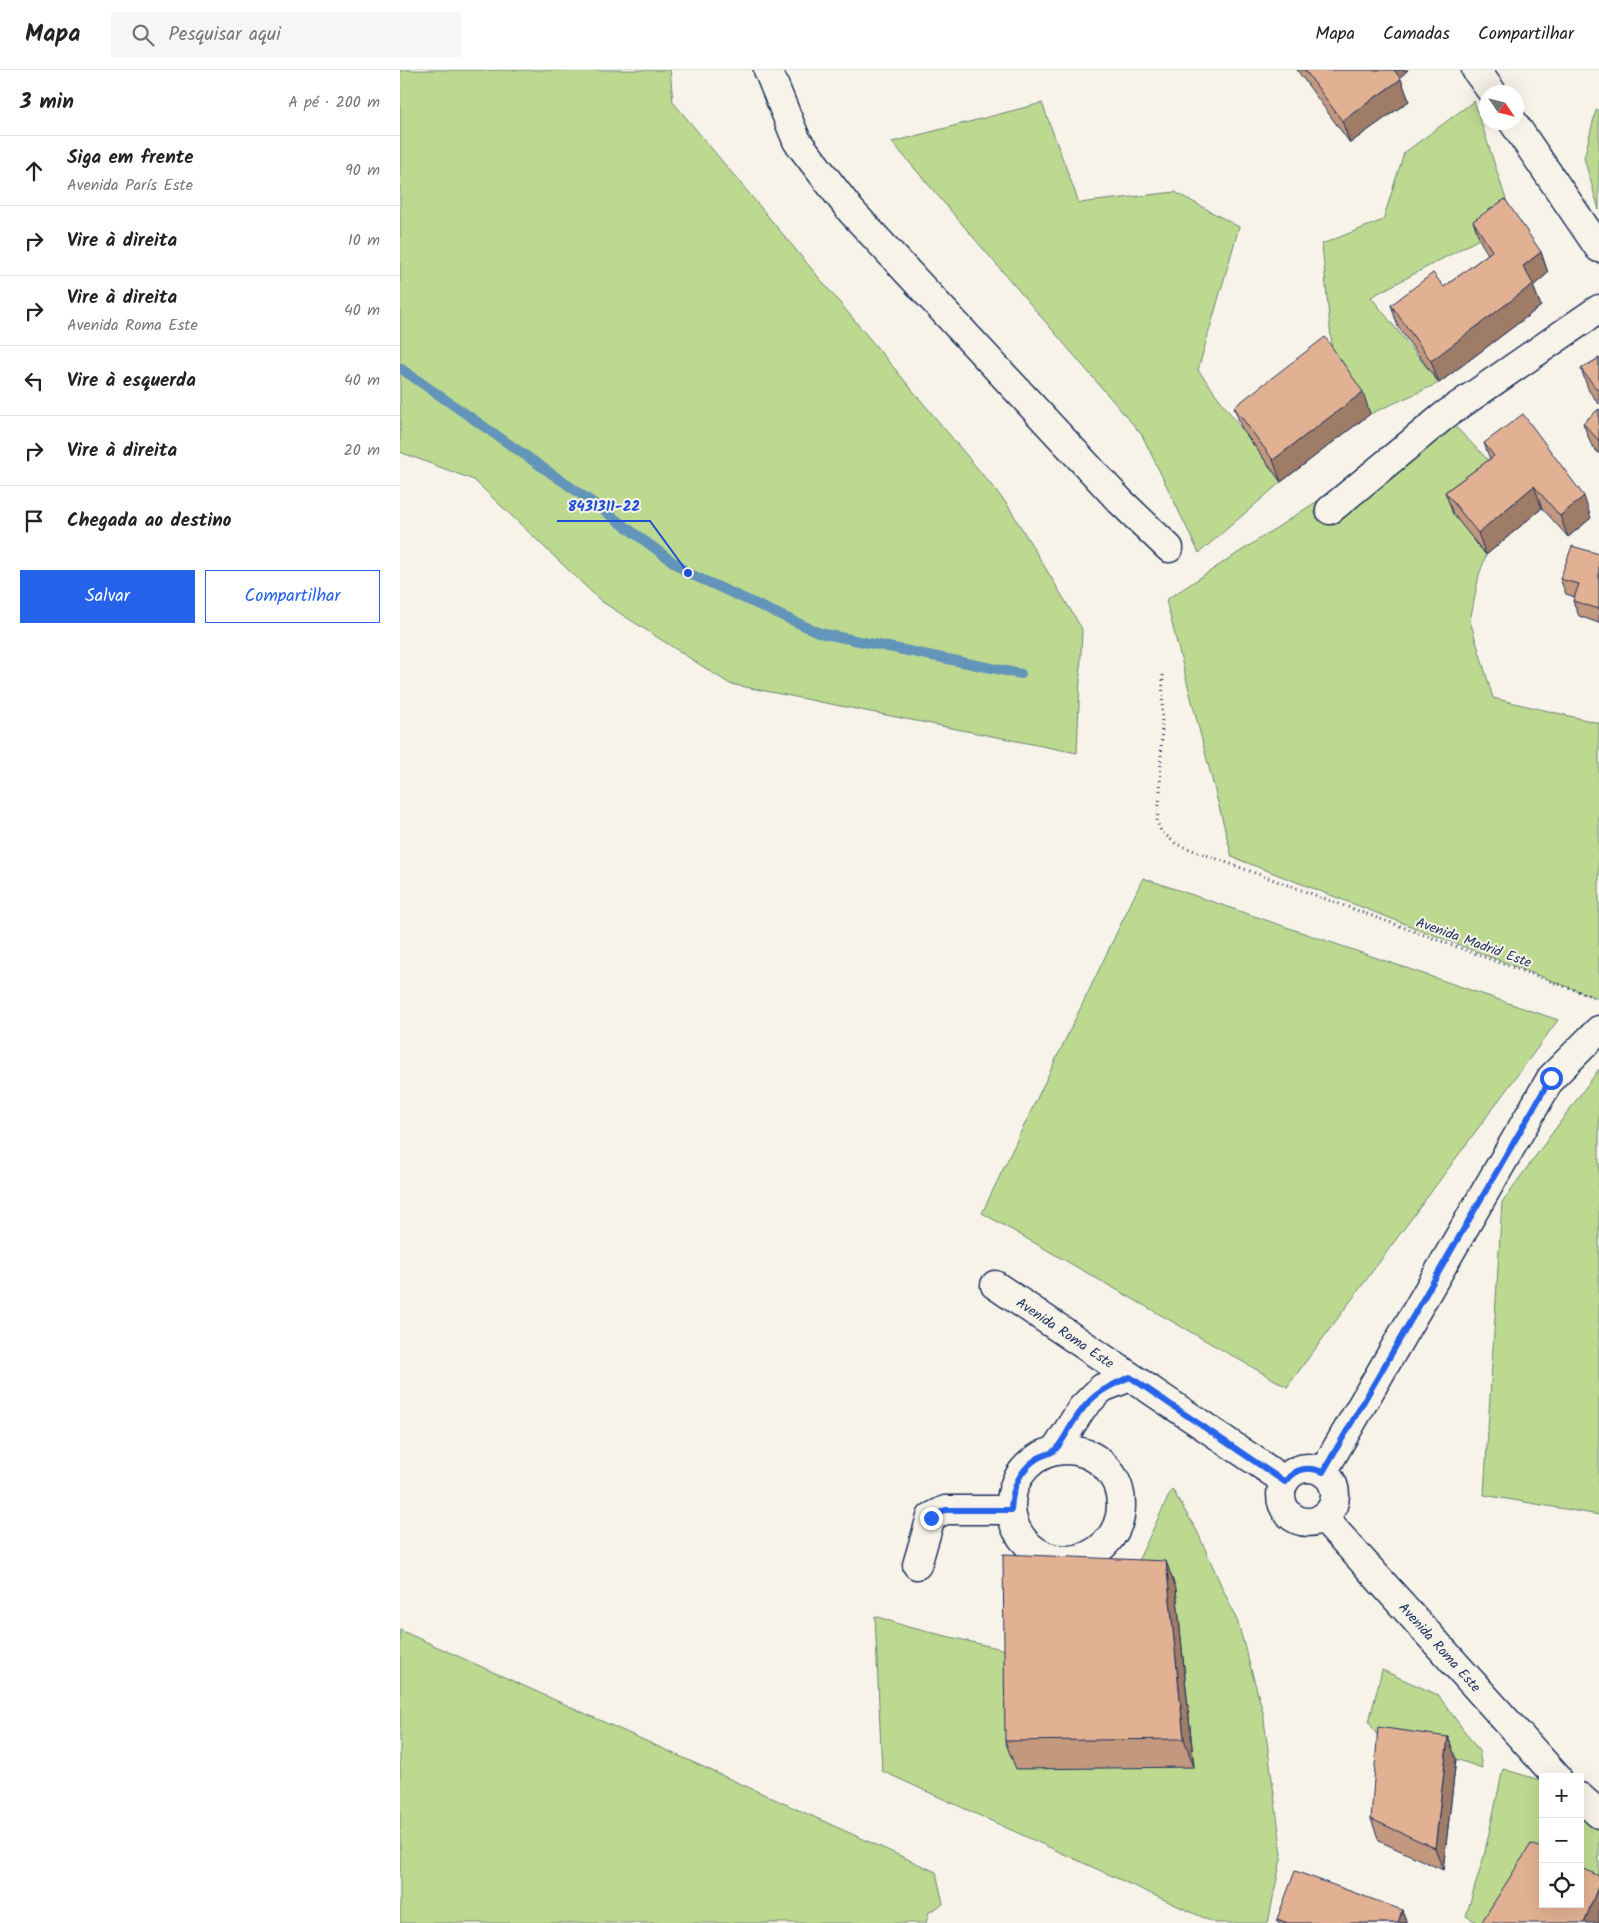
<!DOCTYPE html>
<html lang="pt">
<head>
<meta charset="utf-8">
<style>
	body { margin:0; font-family:Kalam,sans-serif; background:#f6f6f6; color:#222 }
	.controls { position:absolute; right:15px; bottom:15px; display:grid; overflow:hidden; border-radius:0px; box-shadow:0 5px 20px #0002 }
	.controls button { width:45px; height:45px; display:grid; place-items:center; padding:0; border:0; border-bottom:1px solid #e0e0e0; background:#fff; color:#222; font:25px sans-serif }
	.compass { position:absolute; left:1079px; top:15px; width:45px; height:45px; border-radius:50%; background:#fff; box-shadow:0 5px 20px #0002; rotate:125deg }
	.stop { position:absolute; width:15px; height:15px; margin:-11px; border:4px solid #2563eb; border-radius:50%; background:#fff }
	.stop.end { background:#2563eb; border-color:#fff; box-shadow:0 1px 5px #0008 }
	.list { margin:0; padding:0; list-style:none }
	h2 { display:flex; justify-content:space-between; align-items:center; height:65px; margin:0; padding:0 20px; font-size:21px }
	h2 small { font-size:16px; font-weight:400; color:#767676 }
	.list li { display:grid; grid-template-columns:32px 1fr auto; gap:15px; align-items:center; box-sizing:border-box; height:70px; padding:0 20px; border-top:1px solid #e0e0e0 }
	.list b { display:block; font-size:19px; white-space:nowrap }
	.list p { margin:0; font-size:16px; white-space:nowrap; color:#767676 }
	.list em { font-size:16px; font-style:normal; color:#767676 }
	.actions { display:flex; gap:10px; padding:15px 20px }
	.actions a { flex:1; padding:11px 0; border:1px solid #2563eb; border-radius:0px; text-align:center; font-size:18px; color:#2563eb }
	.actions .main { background:#2563eb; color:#fff }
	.icon { flex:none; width:28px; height:28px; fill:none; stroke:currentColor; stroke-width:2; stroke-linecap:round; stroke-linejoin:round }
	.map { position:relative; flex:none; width:1199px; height:1853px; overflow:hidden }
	header { display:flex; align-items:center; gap:30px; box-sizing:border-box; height:70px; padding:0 25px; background:#fff; border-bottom:1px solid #e0e0e0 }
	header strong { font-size:24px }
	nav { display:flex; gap:28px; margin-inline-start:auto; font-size:18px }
	.search { width:350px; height:45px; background:#f6f6f6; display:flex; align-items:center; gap:12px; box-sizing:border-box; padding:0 18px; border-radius:0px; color:#767676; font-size:19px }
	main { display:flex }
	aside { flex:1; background:#fff }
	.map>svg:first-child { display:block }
	.green { fill:#bdd990; stroke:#6c8477 }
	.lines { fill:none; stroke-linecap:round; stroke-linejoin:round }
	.stream { stroke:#6494b9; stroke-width:10 }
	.street-casing { stroke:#1b2f5e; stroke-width:31 }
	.path { stroke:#1b2f5e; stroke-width:3; stroke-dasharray:1 4; stroke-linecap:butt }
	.street { stroke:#f7f3e8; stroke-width:28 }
	.wall { fill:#c2987e; stroke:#1b2f5e }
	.shaded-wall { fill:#9e7c67; stroke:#1b2f5e }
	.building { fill:#e2b193; stroke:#1b2f5e }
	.route { stroke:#2563eb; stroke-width:6 }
	.labels { text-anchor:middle; stroke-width:4; stroke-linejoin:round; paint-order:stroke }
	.street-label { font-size:14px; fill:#1b2f5e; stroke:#f7f3e8 }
	.leader { fill:none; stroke:#1d4ed8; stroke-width:2 }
	.callout-dot { fill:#1d4ed8; stroke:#f7f3e8; stroke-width:2 }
	.callout-label { font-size:15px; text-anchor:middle; font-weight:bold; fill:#1d4ed8; stroke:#f7f3e8; stroke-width:4; stroke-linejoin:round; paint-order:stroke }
</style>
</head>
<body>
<header>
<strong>Mapa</strong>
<div class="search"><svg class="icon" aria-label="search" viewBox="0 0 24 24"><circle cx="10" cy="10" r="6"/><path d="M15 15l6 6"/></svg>Pesquisar aqui</div>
<nav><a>Mapa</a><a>Camadas</a><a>Compartilhar</a></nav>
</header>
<main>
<aside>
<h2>3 min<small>A pé · 200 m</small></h2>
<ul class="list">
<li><svg class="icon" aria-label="ahead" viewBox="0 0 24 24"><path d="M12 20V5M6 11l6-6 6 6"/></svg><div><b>Siga em frente</b><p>Avenida París Este</p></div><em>90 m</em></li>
<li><svg class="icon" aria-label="right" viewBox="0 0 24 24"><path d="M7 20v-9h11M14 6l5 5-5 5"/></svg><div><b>Vire à direita</b></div><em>10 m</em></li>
<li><svg class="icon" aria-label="right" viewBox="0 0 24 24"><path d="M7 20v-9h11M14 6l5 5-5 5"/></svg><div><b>Vire à direita</b><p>Avenida Roma Este</p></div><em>40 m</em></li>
<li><svg class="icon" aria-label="left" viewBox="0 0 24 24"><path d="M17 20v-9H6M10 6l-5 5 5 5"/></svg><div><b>Vire à esquerda</b></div><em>40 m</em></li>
<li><svg class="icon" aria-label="right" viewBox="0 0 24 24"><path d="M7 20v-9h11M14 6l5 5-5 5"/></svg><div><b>Vire à direita</b></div><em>20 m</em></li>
<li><svg class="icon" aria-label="arrive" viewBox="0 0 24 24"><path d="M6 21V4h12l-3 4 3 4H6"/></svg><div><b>Chegada ao destino</b></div></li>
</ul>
<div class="actions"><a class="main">Salvar</a><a>Compartilhar</a></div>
</aside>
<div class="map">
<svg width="1199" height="1853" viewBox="0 0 1199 1853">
	<rect width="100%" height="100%" fill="#f7f3e8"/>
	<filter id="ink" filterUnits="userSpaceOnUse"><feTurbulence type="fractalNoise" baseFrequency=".02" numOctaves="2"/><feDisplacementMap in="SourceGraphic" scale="10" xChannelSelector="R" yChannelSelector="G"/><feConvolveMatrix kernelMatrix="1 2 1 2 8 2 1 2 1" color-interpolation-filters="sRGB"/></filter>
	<g filter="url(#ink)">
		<g class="green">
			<path d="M0,0H270L273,32L607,434L682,559L677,683L330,614L201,531L74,410L0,382Z"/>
			<path d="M1074,31L1113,151L971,227L1039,313L970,344L933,289L922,174L983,150L1004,83Z"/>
			<path d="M642,33L679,133L775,122L839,157L798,300L881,412L799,483L742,365L492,72Z"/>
			<path d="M1196,40H1199V140L1184,88Z"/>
			<path d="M1046,347L1092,394L1054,444L1086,485L1079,505L1070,551L1093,628L1199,653V929L832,787L766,530Z"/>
			<path d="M743,808L1158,950L887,1317L582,1143Z"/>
			<path d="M1199,999V1445L1084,1425L1102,1132Z"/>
			<path d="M772,1419L797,1461L838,1553L863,1642L882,1784L868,1853H815L482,1701L475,1546L508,1557L614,1582L730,1508Z"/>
			<path d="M0,1560L536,1802L543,1834L529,1842L526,1853H0Z"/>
			<path d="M982,1600L1038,1625L1079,1681L1082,1698L1056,1689L985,1678L969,1652Z"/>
			<path d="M1103,1699L1143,1711V1797L1103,1853H1078L1066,1846L1084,1786Z"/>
			<path d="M1180,1732L1199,1743V1824L1180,1815Z"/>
		</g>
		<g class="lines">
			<path class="stream" d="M0,298L195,434L288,503L420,563L621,604"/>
			<g class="street-casing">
				<g id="street">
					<path d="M368,0L397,71L451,141L720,431L769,478"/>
					<path d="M1076,0L1092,22"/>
					<path d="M1113,52L1199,178"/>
					<path d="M930,440L1045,345L1199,239"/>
					<path id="s1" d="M595,1215L885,1411"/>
					<circle cx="666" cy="1435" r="55"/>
					<path d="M655,1381L682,1338L702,1318L730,1307"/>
					<circle cx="908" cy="1425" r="27"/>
					<path d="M923,1402L1151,1008L1199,960"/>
					<path id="s2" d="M923,1447L1157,1707"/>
					<path d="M517,1495L531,1447L545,1440H611"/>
					<path d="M1180,1727L1199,1744"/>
				</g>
			</g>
			<path class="path" d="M763,605L760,725L757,752L761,761L776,774L1196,928"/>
			<use href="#street" class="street"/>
		</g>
		<g class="wall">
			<path d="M897,0H1008L1000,7L1009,31L950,73Z"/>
			<path d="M1073,151L1141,182L1148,203L1133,216L1141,236L1039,313L998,257L991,235L1044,217L1088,184L1081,173Z"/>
			<path d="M1199,288V334L1189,321L1181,299Z"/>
			<path d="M834,337L970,344L881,412L842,359Z"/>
			<path d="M1199,339V384L1191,374L1183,353Z"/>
			<path d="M1084,373L1191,448L1168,467L1142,438L1086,485L1053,444L1045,422L1090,389Z"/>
			<path d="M1199,484V553L1179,546L1173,531L1175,527L1166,524L1160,509Z"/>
			<path d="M776,1519L794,1697L616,1699L605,1671Z"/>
			<path d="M1048,1667L1056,1689L1043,1800L979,1771L971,1749Z"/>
			<path d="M1002,1840L1007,1853H878L877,1849Z"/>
		</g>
		<g class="shaded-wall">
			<path d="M989,0H1008L994,13Z"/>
			<path d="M1001,9L1009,31L950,73L942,51Z"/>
			<path d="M1141,182L1148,203L1133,216L1141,236L1039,313L1031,291L1123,196Z"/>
			<path d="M963,322L970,344L881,412L873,390Z"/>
			<path d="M1134,416L1142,438L1086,485L1078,463Z"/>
			<path d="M1184,426L1191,448L1168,467L1160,446Z"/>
			<path d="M766,1491L776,1519L794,1697L784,1669Z"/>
			<path d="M1048,1667L1056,1689L1043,1800L1035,1778Z"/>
			<path d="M1199,1814V1853H1184Z"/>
			<path d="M1002,1840L1007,1853H998Z"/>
		</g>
		<g class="building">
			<path d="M905,0H994L1001,9L942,51Z"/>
			<path d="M1105,129L1141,182L1123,196L1133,214L1031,291L991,235L1033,203L1044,217L1092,181L1073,151Z"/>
			<path d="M925,267L963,322L873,390L834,337Z"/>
			<path d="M1199,288V322L1181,299Z"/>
			<path d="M1199,339V371L1183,353Z"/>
			<path d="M1123,344L1184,426L1160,446L1134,416L1078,463L1045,422L1094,386L1084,373Z"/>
			<path d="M1172,476L1199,484V539L1173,531L1179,514L1160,509Z"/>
			<path d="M603,1484L766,1491L784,1669L605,1671Z"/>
			<path d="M978,1657L1048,1667L1035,1778L971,1749Z"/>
			<path d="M1131,1774L1143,1779V1834H1180V1797L1199,1806V1814L1184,1853H1081Z"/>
			<path d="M895,1801L1002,1840L998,1853H888L877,1849Z"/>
		</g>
	</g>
	<g class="lines" filter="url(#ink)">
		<path class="route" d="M531,1448L545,1440H611C612,1418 619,1400 638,1388C643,1385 651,1384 655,1380C662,1373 667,1362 672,1354C689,1327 701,1319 730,1307L885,1412C895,1398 907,1396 923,1402L1151,1008"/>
	</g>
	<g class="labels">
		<g class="street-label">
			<text transform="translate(1074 872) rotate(20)" y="5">Avenida Madrid Este</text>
			<text dy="5" stroke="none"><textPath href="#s1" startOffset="85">Avenida Roma Este</textPath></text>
			<text dy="5" stroke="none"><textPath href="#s2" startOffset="175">Avenida Roma Este</textPath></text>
		</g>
	</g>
	<path class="leader" d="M288 503L250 451H157"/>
	<circle class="callout-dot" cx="288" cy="503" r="5"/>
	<g class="callout-label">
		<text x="204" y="441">8431311-22</text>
	</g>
</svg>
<div class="controls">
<button>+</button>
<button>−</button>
<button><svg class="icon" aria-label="locate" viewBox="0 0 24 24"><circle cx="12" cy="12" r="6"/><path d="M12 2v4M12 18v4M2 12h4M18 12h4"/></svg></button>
</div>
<svg class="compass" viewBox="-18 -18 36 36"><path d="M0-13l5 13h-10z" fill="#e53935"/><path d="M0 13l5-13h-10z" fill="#767676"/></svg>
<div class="stop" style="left:1151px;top:1008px"></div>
<div class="stop end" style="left:531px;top:1448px"></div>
</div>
</main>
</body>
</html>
